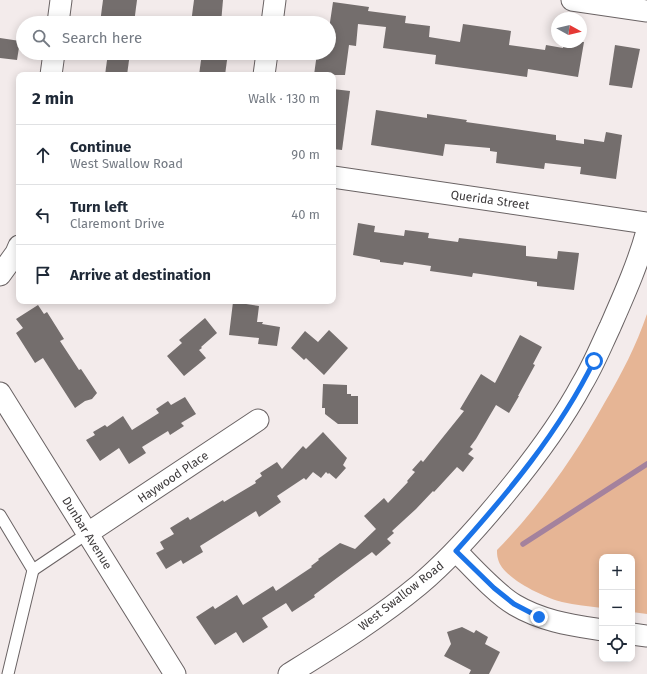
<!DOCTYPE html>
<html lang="en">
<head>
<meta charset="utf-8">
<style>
	body { margin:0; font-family:"Fira Sans",sans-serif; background:#f2f2f3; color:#1f2937 }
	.controls { position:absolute; right:12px; bottom:12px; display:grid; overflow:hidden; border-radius:8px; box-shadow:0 2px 10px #0003 }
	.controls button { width:36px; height:36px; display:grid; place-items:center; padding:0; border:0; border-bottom:1px solid #e0e1e3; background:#fff; color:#1f2937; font:20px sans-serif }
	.compass { position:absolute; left:551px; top:12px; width:36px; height:36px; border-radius:50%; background:#fff; box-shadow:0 2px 10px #0003; rotate:98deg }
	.stop { position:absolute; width:12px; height:12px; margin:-9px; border:3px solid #1a73e8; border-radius:50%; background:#fff }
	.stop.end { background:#1a73e8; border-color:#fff; box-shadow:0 1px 4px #0008 }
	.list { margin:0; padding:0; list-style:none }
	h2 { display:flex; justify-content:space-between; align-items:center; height:52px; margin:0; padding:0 16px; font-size:17px }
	h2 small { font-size:13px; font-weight:400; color:#747a83 }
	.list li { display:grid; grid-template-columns:26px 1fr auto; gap:12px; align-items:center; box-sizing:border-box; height:60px; padding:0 16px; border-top:1px solid #e0e1e3 }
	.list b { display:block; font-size:15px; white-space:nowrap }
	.list p { margin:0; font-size:13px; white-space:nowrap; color:#747a83 }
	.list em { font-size:13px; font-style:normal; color:#747a83 }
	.icon { flex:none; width:22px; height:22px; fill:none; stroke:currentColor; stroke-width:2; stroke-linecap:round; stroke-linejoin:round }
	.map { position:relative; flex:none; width:647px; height:674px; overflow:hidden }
	.search { position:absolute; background:#fff; box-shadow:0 2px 10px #0003; left:16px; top:16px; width:320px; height:44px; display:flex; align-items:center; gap:10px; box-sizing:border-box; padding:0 14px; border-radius:22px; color:#747a83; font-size:15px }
	.panel { position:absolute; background:#fff; box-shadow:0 2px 10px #0003; left:16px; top:72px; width:320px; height:232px; border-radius:8px }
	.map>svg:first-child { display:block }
	.green { fill:#e6b595 }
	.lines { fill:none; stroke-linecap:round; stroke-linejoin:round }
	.stream { stroke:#a4829d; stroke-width:5.5 }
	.building { fill:#746e6d }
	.lane-casing { stroke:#6a6364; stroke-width:13 }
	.street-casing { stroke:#6a6364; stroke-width:23 }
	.lane { stroke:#fff; stroke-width:11 }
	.street { stroke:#fff; stroke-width:21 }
	.route { stroke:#1a73e8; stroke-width:5 }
	.labels { text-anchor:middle; stroke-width:4; stroke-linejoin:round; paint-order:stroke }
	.street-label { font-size:12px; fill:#3e3b3c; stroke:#fff }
</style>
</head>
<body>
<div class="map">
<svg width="647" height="674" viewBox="0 0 647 674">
	<rect width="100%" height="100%" fill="#f3ebeb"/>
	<path class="green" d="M647,314V614L632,612V557H602V608C589,606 575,605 562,602C545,598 502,578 498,559C497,556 497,553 497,550C540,506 575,456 605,402C622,373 636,346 647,314Z"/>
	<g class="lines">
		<path class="stream" d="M523,544L647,464"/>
	</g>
	<g class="building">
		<path d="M103,0H137L134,23H100Z"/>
		<path d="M194,0H223L221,23H191Z"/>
		<path d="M333,2L369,7L368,11L406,16L405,23L430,26L429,37L460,42L463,24L511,31L509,45L545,50L546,45L563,48L564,42H584L578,77L528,69L527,77L435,64L436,55L383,48L386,27L358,24L356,46L349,45L345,75H314L317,53H329V29Z"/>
		<path d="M0,38L20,41L17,60L0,58Z"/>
		<path d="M615,45L640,49L632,88L609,85Z"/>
		<path d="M108,53H130L127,75H105Z"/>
		<path d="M202,53H228L225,75H199Z"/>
		<path d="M333,89L350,91L342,150L333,149Z"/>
		<path d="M376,110L427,118V114L467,120L466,122L556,135V140L584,144V139L604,142L606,132L622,135L616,179L580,174L581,167L545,163L544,169L496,163L497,152L490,151V148L445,144L443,156L371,145Z"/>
		<path d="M358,223L375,226L374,232L404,236L405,230L429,233L428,238L458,242L459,238L526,246V256L557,259L558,251L579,253L574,290L537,286V282L473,273L472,277L430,271L431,266L404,262L403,265L380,262V260L353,255Z"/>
		<path d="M233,302L259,306L257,322H263L262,324L280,327L277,346L258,344L259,338L229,335Z"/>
		<path d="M38,305L44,314L47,312L64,339L60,341L79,370L81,369L97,393L92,399L85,401L75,408L43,358L35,363L16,333L23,328L16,319Z"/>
		<path d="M205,318L217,333L201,347L202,348L199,350L206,358L184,376L167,356L182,343L179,340Z"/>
		<path d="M329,330L348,348L324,375L306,358L304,360L291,348L305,331L318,342Z"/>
		<path d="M520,335L542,347L533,364L535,365L518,396H519L509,413L496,405L476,439L470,447L473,449L468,454L474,458L463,472L457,467L434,492L433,491L416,509L392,531L394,533L387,539L391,543L376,556L372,552L314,595L315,597L292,612L286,603L262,618L268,627L243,643L236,632L215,645L196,617L213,606L215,609L237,595L243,605L273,586L276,591L312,567L311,566L319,560L318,559L340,543L355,549L376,529L364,516L384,498L388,503L408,482L407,481L415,472L412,470L421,460L423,462L464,411L460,409L481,374L495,383Z"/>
		<path d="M323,384L347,385V394H351V396H358V424H338L325,414V408H322Z"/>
		<path d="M185,397L196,414L181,423L184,426L170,435L168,431L142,447L146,453L129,464L119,448L100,461L86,440L95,435L93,432L105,425L107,427L123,416L132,430L159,413L156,409L168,401L171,405Z"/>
		<path d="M323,432L347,458L343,465L346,468L336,479L329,473L328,474L326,472L321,478L313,472L306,480L304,478L277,496L281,502L259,517L256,511L200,546L203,552L183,564L181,560L166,569L156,553L164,549L160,542L174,534L170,528L188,517L190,520L223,500L224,502L256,483L255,481L262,476L260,473L277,462L282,469L303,446L306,449Z"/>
		<path d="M462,627L474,633L476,630L488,637L485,644L500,652L489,674H469L471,670L444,656L451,644L447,632Z"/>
	</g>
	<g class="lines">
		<g class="lane-casing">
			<g id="lane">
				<path d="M0,515L33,570L8,674"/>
				<path d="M33,570L88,533"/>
			</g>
		</g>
		<g class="street-casing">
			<g id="street">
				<path d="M572,0L647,11"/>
				<path d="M58,23L61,0"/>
				<path d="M272,23L275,0"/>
				<path d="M51,75L54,53"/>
				<path d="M264,75L267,53"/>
				<path d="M333,177L647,223"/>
				<path d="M0,275L16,253L19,246"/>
				<path d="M0,393L175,674"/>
				<path d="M88,533L258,420"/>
				<path d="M456,551C472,567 496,594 515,605C542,621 571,625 602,630"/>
				<path d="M632,634L647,636"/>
				<path d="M289,674C334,646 378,619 419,585C451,558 479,526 506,493C534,459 561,423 582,384C593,366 601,346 610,327C624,295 638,264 647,231"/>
			</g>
		</g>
		<use href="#lane" class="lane"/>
		<use href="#street" class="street"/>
	</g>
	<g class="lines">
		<path class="route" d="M539,617L514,604L494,588L456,551C508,493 559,432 594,361"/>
	</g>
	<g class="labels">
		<g class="street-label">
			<text transform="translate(490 200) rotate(8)" y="4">Querida Street</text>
			<text transform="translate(173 477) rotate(-34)" y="4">Haywood Place</text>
			<text transform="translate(87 533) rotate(58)" y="4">Dunbar Avenue</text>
			<text transform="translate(401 596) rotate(-38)" y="4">West Swallow Road</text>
		</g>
	</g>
</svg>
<div class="controls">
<button>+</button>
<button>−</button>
<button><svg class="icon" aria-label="locate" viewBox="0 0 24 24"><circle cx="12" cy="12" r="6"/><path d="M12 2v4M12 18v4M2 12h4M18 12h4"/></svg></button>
</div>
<svg class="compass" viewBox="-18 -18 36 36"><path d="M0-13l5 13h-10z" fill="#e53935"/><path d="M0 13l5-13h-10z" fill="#747a83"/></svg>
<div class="stop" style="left:594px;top:361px"></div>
<div class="stop end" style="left:539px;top:617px"></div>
<div class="search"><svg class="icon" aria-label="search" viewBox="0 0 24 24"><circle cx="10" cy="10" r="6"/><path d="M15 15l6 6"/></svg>Search here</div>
<section class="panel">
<h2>2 min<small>Walk · 130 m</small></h2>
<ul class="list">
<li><svg class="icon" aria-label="ahead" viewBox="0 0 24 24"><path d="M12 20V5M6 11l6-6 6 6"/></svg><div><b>Continue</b><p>West Swallow Road</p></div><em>90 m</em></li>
<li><svg class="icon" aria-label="left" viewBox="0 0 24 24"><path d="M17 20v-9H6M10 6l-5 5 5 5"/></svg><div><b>Turn left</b><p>Claremont Drive</p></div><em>40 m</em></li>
<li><svg class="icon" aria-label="arrive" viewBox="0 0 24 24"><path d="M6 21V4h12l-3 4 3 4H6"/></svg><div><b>Arrive at destination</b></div></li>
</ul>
</section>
</div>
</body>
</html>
